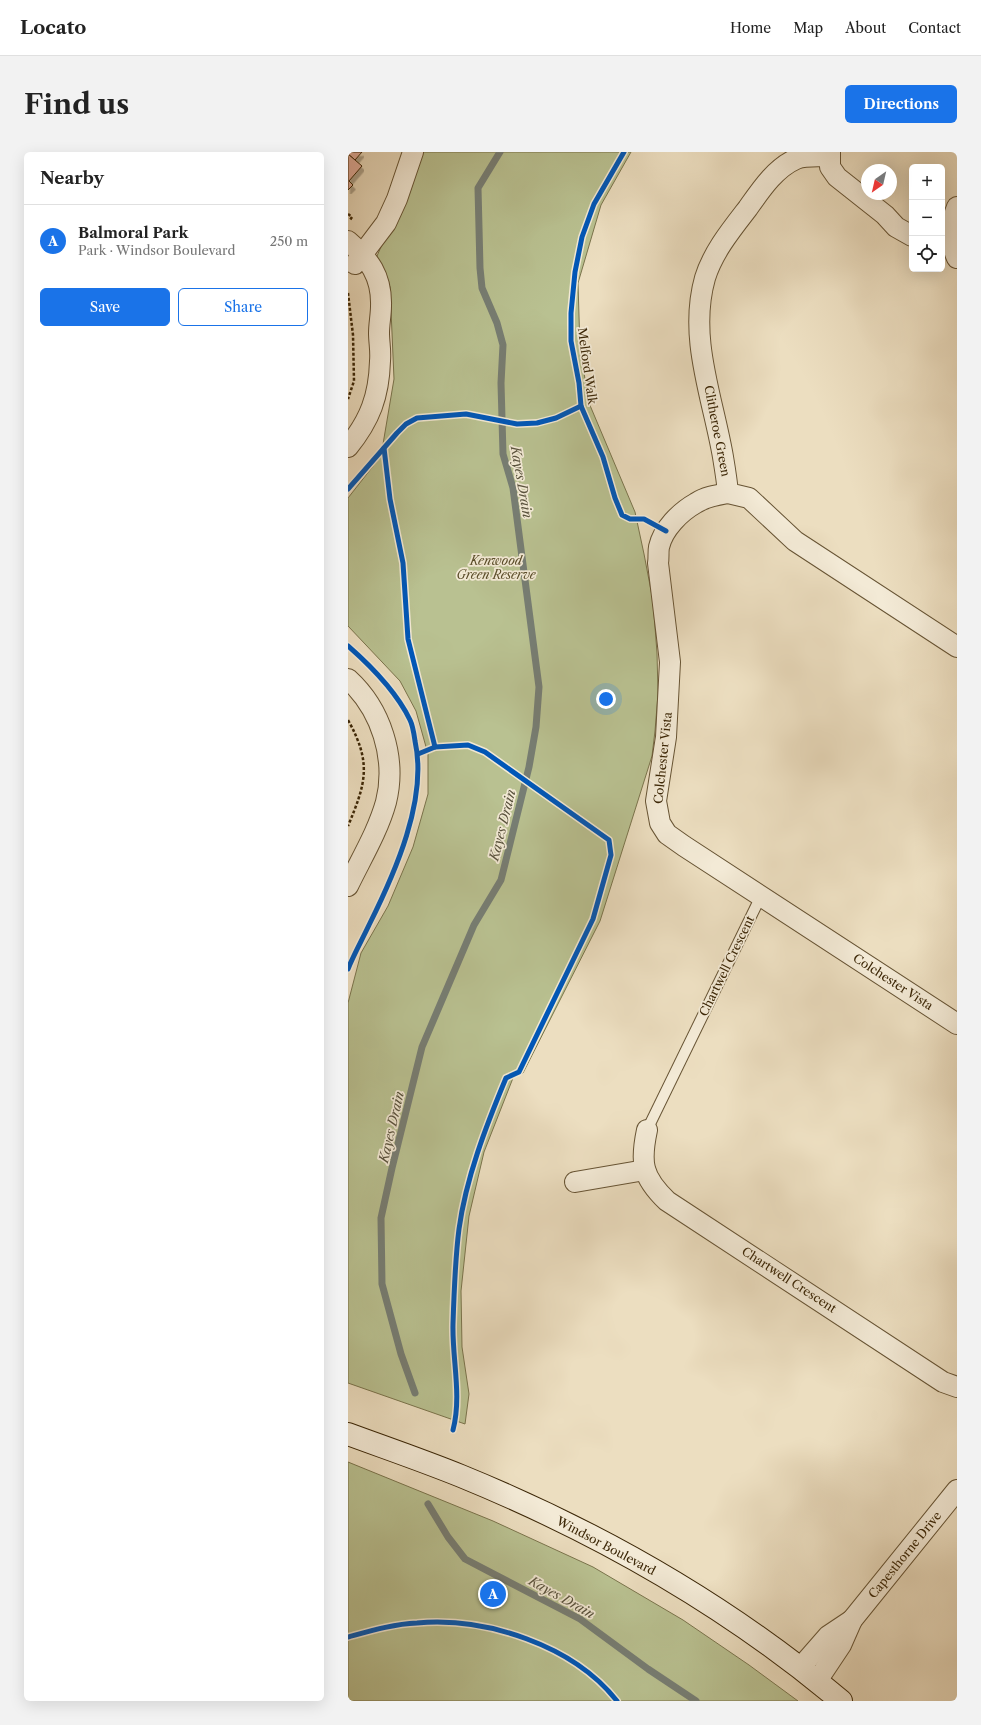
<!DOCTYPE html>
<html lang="en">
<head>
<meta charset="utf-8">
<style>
	body { margin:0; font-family:"Libre Caslon Text",serif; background:#f2f2f2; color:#222 }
	.controls { position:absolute; right:12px; top:12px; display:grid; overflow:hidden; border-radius:6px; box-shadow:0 4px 16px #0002 }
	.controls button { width:36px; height:36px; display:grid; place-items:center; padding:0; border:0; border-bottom:1px solid #e0e0e0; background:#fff; color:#222; font:20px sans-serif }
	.compass { position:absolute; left:513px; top:12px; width:36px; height:36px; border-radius:50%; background:#fff; box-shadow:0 4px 16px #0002; rotate:214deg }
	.you { position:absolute; left:258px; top:547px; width:14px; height:14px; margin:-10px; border:3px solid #fff; border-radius:50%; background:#1a73e8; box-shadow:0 0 0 6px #1a73e833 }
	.badge { display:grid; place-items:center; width:26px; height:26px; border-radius:50%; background:#1a73e8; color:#fff; font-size:13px; font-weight:700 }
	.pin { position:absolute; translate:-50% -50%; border:2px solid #fff; box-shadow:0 1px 4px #0006 }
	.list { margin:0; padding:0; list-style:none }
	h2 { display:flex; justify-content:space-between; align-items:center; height:52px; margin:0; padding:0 16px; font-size:17px }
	h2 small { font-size:13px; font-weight:400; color:#767676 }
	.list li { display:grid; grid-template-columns:26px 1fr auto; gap:12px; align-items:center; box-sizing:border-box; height:72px; padding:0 16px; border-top:1px solid #e0e0e0 }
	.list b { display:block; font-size:15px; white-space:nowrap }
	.list p { margin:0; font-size:13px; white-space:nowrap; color:#767676 }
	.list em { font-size:13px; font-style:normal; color:#767676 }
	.actions { display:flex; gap:8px; padding:12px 16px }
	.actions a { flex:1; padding:9px 0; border:1px solid #1a73e8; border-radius:6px; text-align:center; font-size:14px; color:#1a73e8 }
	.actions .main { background:#1a73e8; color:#fff }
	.icon { flex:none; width:22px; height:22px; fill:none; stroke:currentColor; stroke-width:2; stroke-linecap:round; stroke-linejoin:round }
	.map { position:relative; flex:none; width:609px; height:1549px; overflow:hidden; border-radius:6px }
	header { display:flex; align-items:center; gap:24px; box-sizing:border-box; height:56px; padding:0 20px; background:#fff; border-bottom:1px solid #e0e0e0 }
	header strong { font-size:19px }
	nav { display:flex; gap:22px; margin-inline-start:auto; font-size:14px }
	.intro { display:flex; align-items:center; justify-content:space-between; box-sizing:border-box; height:96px; padding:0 24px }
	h1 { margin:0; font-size:28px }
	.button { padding:10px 18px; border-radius:6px; background:#1a73e8; color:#fff; font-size:14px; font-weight:700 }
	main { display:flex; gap:24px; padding:0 24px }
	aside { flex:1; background:#fff; border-radius:6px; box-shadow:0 4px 16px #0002 }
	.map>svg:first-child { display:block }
	.green { fill:#b9c191; stroke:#7a744c }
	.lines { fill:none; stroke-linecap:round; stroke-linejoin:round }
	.stream { stroke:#777e74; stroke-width:7 }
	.building { fill:#e4b09f; stroke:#3b2606; filter:url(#shadow) }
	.lane-casing { stroke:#675434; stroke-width:12 }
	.street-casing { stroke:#675434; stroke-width:22 }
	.secondary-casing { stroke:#3b2606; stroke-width:24 }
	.path { stroke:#3b2606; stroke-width:2.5; stroke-dasharray:3 2; stroke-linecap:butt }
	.lane { stroke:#f3ead6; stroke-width:10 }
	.street { stroke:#f3ead6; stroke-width:20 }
	.secondary { stroke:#f3ead6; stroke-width:22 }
	.cycleway-casing { stroke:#f3ead6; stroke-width:8 }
	.cycleway { stroke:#0057b8; stroke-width:5 }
	.labels { text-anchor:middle; stroke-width:3.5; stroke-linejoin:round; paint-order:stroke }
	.street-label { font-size:12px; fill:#3b2606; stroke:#f3ead6 }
	.park-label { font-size:12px; font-style:italic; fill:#5a4d29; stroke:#f3ead6 }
	.water-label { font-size:13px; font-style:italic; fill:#59523d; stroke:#f3ead6 }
</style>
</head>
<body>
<header>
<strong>Locato</strong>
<nav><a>Home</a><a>Map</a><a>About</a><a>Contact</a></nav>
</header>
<div class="intro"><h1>Find us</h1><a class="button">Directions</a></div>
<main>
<aside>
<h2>Nearby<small></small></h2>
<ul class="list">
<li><span class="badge">A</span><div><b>Balmoral Park</b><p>Park · Windsor Boulevard</p></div><em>250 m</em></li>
</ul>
<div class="actions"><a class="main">Save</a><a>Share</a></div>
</aside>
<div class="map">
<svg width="609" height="1549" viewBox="0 0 609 1549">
	<defs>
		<filter id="shadow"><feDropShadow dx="2.5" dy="4.5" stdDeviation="0" flood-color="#0004"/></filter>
	</defs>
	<rect width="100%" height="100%" fill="#ecdec0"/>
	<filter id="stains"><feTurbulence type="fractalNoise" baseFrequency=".005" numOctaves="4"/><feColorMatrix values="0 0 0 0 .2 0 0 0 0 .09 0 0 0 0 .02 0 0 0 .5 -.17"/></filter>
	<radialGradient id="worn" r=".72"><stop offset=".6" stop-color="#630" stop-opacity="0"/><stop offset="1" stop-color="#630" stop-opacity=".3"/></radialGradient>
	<g class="green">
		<path d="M74,0H283L253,53L230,131L232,197L241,251L287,360L296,402L305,449L309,501L310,542L307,579L304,604L252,769L175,921L165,926L136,1000L121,1064L113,1139L114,1195L121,1242L117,1272L0,1231V851L13,801L40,754L65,695L80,642V602L68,559L52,529L0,474V346L33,304L46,227L42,135L29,104Z"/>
		<path d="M0,1310L145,1369L245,1415L335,1468L401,1513L450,1549H0Z"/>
	</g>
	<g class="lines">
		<g class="stream">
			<path d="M67,1241L53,1202L34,1132L33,1066L44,1016L74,895L126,773L153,728L181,615L188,575L191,535L165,336L155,302L153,231L155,193L149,171L134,136L132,116L130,36L152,0"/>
			<path d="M80,1352L100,1385L117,1407L232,1467L300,1517L348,1549"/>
		</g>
	</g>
	<g class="building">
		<path d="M0,0H14L7,8L0,2Z"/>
		<path d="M0,2L14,14L1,29L5,33L0,38Z"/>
	</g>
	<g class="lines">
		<g class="lane-casing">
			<path id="lane" d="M299,978L413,744"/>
		</g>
		<g class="street-casing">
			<g id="street">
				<path d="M482,0V15L489,25L537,63L548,75L564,84"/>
				<path d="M481,4C471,5 457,3 448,7C427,16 412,39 400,56C383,78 365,100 357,126C340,186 365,246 375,305C377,317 379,329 380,341L401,346L447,389L609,495"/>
				<path d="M609,55C603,69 602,92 609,106"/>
				<path d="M0,89C21,107 34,124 33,154C33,163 31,172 31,181C31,190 33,199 32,209C31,244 22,268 0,295"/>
				<path d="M7,112L38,71L49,47L65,0"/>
				<path d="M380,341C369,343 357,345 348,351C332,360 315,377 311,395C310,400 311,406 310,411L322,510L318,585L308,649L312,671L319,682L336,694L609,872"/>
				<path d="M0,527C33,557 49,606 38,650C30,679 13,707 0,734"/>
				<path d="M299,978C292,1011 294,1025 319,1049L595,1230L609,1235"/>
				<path d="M227,1030L297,1018"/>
				<path d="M452,1516L480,1484L504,1468"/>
				<path d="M469,1529L493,1493L504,1468L609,1338"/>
			</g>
		</g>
		<g class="secondary-casing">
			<path id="secondary" d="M0,1282C38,1296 76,1309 113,1324C250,1380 380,1454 493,1549"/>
		</g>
		<g class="path">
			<path d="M0,62L4,65L2,68"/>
			<path d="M0,141L5,183L6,229L0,247"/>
			<path d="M0,568C24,611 18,631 0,674"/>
		</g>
		<use href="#lane" class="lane"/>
		<use href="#street" class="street"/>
		<use href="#secondary" class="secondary"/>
		<g class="cycleway-casing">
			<g id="cycleway">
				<path d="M276,0L246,52L234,85L227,120L223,161V189L231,231L233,254L255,305L267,346L274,363L282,367H296L318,379"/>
				<path d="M36,296L42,347L55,411L60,487L87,595"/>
				<path d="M0,337L49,281L58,272L69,266L118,262L169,272L189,271L208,266L233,254"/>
				<path d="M0,494C24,515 48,539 62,568C65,574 66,582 67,589C80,647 47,721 21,773C14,788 6,802 0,817"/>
				<path d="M70,602L87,595L120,593L137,600L261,688L263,703L245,767L171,920L158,926C138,974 118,1026 111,1077C107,1108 106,1140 105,1172C104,1207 114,1243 105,1278"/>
				<path d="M0,1485C22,1479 45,1472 69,1471C138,1465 225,1493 269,1549"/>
			</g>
		</g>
		<use href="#cycleway" class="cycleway"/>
	</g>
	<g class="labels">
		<g class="street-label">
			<text transform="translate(239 214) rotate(82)" y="4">Melford Walk</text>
			<text transform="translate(369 279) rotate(79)" y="4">Clitheroe Green</text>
			<text transform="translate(315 606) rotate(-84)" y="4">Colchester Vista</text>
			<text transform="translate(379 814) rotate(-64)" y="4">Chartwell Crescent</text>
			<text transform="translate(545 830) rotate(33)" y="4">Colchester Vista</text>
			<text transform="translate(441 1128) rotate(33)" y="4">Chartwell Crescent</text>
			<text transform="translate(258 1394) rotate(28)" y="4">Windsor Boulevard</text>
			<text transform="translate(557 1403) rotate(-51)" y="4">Capesthorne Drive</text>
		</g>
		<g class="park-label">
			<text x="148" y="413">Kenwood<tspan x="148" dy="14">Green Reserve</tspan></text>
		</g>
		<g class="water-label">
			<text transform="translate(174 330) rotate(80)" y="5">Kayes Drain</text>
			<text transform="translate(154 673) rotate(-76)" y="5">Kayes Drain</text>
			<text transform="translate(43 975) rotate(-77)" y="5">Kayes Drain</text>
			<text transform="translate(214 1445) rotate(29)" y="5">Kayes Drain</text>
		</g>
	</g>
	<rect width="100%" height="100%" filter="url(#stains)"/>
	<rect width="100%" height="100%" fill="url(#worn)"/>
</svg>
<div class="controls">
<button>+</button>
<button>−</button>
<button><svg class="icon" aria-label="locate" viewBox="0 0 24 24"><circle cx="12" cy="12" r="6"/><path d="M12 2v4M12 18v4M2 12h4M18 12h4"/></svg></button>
</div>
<svg class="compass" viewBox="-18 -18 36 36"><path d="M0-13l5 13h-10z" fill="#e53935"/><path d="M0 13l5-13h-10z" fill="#767676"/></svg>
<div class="you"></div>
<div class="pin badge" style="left:145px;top:1442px">A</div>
</div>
</main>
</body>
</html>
